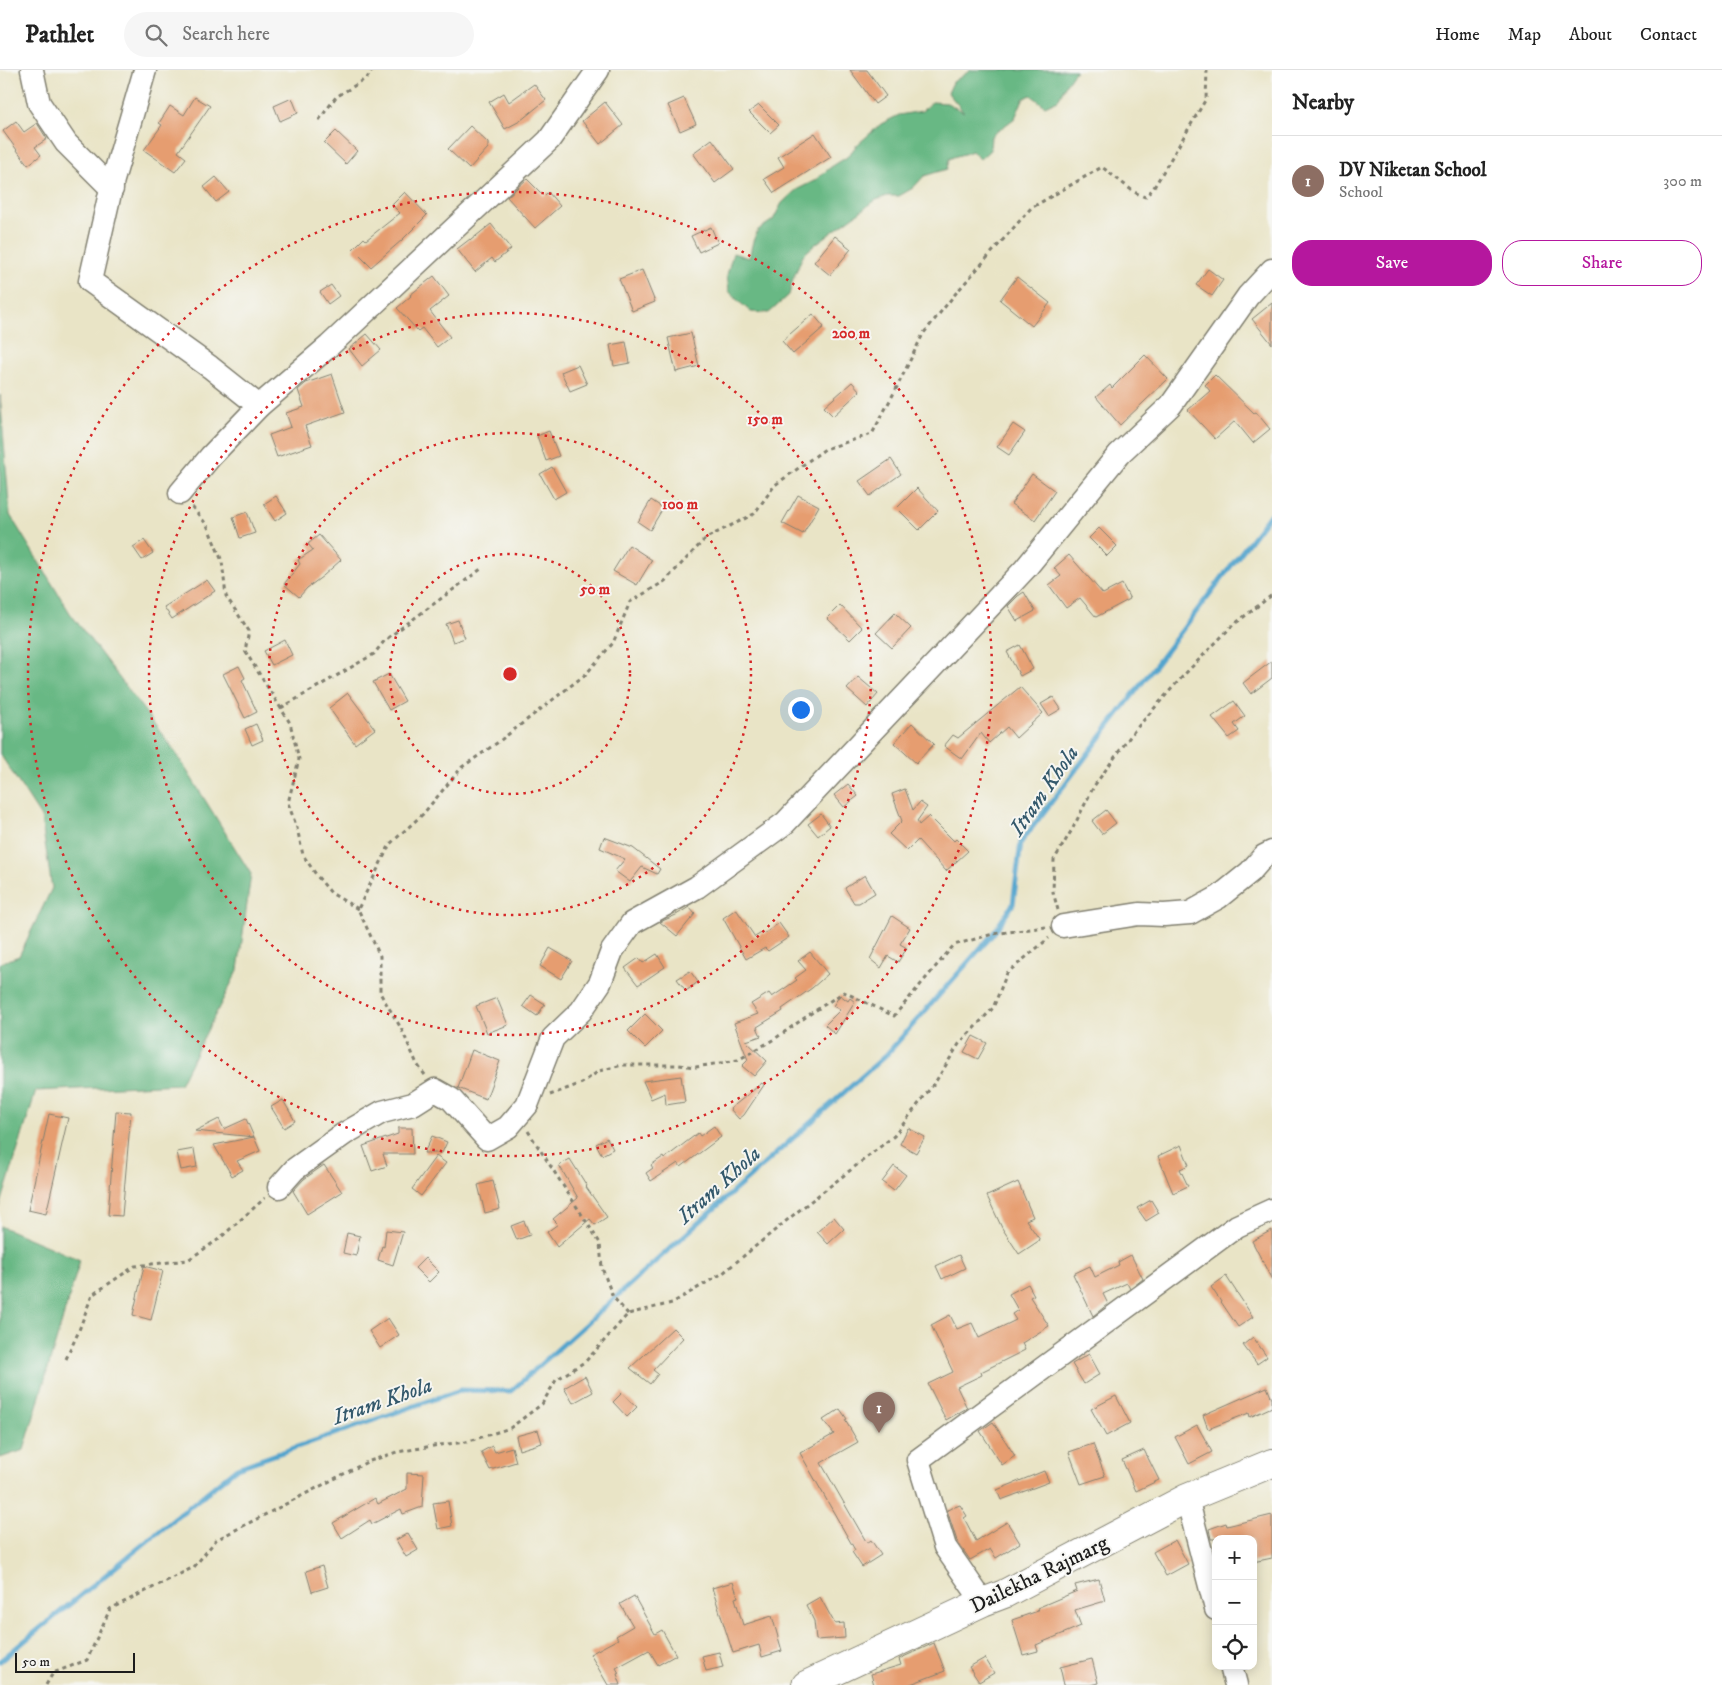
<!DOCTYPE html>
<html lang="en">
<head>
<meta charset="utf-8">
<style>
	body { margin:0; font-family:"IM FELL DW Pica",serif; background:#f6f6f6; color:#222 }
	.controls { position:absolute; right:15px; bottom:15px; display:grid; overflow:hidden; border-radius:10px; box-shadow:0 2px 12px #0003 }
	.controls button { width:45px; height:45px; display:grid; place-items:center; padding:0; border:0; border-bottom:1px solid #e0e0e0; background:#fff; color:#222; font:25px sans-serif }
	.scale { position:absolute; left:15px; bottom:12px; width:120px; box-sizing:border-box; padding-left:5px; border:2px solid #1c1c1c; border-top:0; font-size:14px; line-height:18px; white-space:nowrap; color:#1c1c1c; -webkit-text-stroke:4px #f6f6f2; paint-order:stroke }
	.you { position:absolute; left:800px; top:639px; width:18px; height:18px; margin:-12px; border:4px solid #fff; border-radius:50%; background:#1a73e8; box-shadow:0 0 0 8px #1a73e833 }
	.badge { display:grid; place-items:center; width:32px; height:32px; border-radius:50%; background:#b5179e; color:#fff; font-size:16px; font-weight:700 }
	.pin { position:absolute; translate:-50% -41px; filter:drop-shadow(0 1px 2px #0008) }
	.pin::after { content:''; position:absolute; top:26px; width:18px; height:15px; background:inherit; clip-path:polygon(0 0,100% 0,50% 100%) }
	.list { margin:0; padding:0; list-style:none }
	h2 { display:flex; justify-content:space-between; align-items:center; height:65px; margin:0; padding:0 20px; font-size:21px }
	h2 small { font-size:16px; font-weight:400; color:#767676 }
	.list li { display:grid; grid-template-columns:32px 1fr auto; gap:15px; align-items:center; box-sizing:border-box; height:90px; padding:0 20px; border-top:1px solid #e0e0e0 }
	.list b { display:block; font-size:19px; white-space:nowrap }
	.list p { margin:0; font-size:16px; white-space:nowrap; color:#767676 }
	.list em { font-size:16px; font-style:normal; color:#767676 }
	.actions { display:flex; gap:10px; padding:15px 20px }
	.actions a { flex:1; padding:11px 0; border:1px solid #b5179e; border-radius:20px; text-align:center; font-size:18px; color:#b5179e }
	.actions .main { background:#b5179e; color:#fff }
	.icon { flex:none; width:28px; height:28px; fill:none; stroke:currentColor; stroke-width:2; stroke-linecap:round; stroke-linejoin:round }
	.map { position:relative; flex:none; width:1272px; height:1615px; overflow:hidden }
	header { display:flex; align-items:center; gap:30px; box-sizing:border-box; height:70px; padding:0 25px; background:#fff; border-bottom:1px solid #e0e0e0 }
	header strong { font-size:24px }
	nav { display:flex; gap:28px; margin-inline-start:auto; font-size:18px }
	.search { width:350px; height:45px; background:#f6f6f6; display:flex; align-items:center; gap:12px; box-sizing:border-box; padding:0 18px; border-radius:28px; color:#767676; font-size:19px }
	main { display:flex }
	aside { flex:1; background:#fff }
	.map>svg:first-child { display:block }
	.forest { fill:#68b884; stroke:#426a50 }
	.lines { fill:none; stroke-linecap:round; stroke-linejoin:round }
	.stream { stroke:#52a4cd; stroke-width:5 }
	.building { fill:#e69d70 }
	.minor-casing { stroke:#828071; stroke-width:25 }
	.major-casing { stroke:#828071; stroke-width:30 }
	.path { stroke:#828071; stroke-width:3; stroke-dasharray:4 4; stroke-linecap:butt }
	.minor { stroke:#fff; stroke-width:22 }
	.major { stroke:#fff; stroke-width:28 }
	.ring { fill:none; stroke:#d62828; stroke-width:2.5; stroke-dasharray:2.5 5 }
	.labels { text-anchor:middle; stroke-width:4; stroke-linejoin:round; paint-order:stroke }
	.street-label { font-size:21px; fill:#1c1c1c; stroke:#f6f6f2 }
	.water-label { font-size:22px; font-style:italic; fill:#34596c; stroke:#f6f6f2 }
	.centre { fill:#d62828; stroke:#f6f6f2; stroke-width:2.5 }
	.ring-label { font-size:15px; text-anchor:middle; font-weight:bold; fill:#d62828; stroke:#f6f6f2; stroke-width:4; stroke-linejoin:round; paint-order:stroke }
</style>
</head>
<body>
<header>
<strong>Pathlet</strong>
<div class="search"><svg class="icon" aria-label="search" viewBox="0 0 24 24"><circle cx="10" cy="10" r="6"/><path d="M15 15l6 6"/></svg>Search here</div>
<nav><a>Home</a><a>Map</a><a>About</a><a>Contact</a></nav>
</header>
<main>
<div class="map">
<svg width="1272" height="1615" viewBox="0 0 1272 1615">
	<rect width="100%" height="100%" fill="#f6f6f2"/>
	<filter id="ink" filterUnits="userSpaceOnUse"><feTurbulence type="fractalNoise" baseFrequency=".02" numOctaves="2"/><feDisplacementMap in="SourceGraphic" scale="10" xChannelSelector="R" yChannelSelector="G"/><feConvolveMatrix kernelMatrix="1 2 1 2 8 2 1 2 1" color-interpolation-filters="sRGB"/></filter>
	<filter id="wash" filterUnits="userSpaceOnUse"><feTurbulence type="fractalNoise" baseFrequency=".0096" numOctaves="4" result="noise"/><feDisplacementMap in="SourceGraphic" scale="20" xChannelSelector="R" yChannelSelector="G"/><feGaussianBlur stdDeviation="1.12" result="paint"/><feColorMatrix in="noise" values="0 0 0 0 0 0 0 0 0 0 0 0 0 0 0 0 0 1.4 0 .05"/><feComposite in="paint" operator="in"/></filter>
	<g filter="url(#wash)">
		<rect width="100%" height="100%" fill="#e9e4c6"/>
		<g class="forest">
			<path d="M971,0H1076L1066,14L1058,30L1045,36L1031,25L1023,29L1015,48L991,66L990,80L980,89L972,81C964,85 956,85 949,89L947,99L924,106L913,118L899,126H887L876,130L817,173L803,185L793,209L789,225L769,243L751,242L736,229L729,221L727,205L733,183L749,188L753,171L758,160L773,150L782,133L796,120L814,111L831,97L847,87L857,75L881,54L899,45L922,41L932,32L947,33L964,42L948,23L953,12Z"/>
			<path d="M0,325L10,445L70,543L174,680L251,804L238,900L180,1014L36,1021L0,1137V893L19,886L52,818L41,747L0,684Z"/>
			<path d="M0,1156L80,1190L24,1380L0,1388Z"/>
		</g>
		<g class="lines">
			<path class="stream" d="M0,1591L237,1398L460,1320L511,1321L887,984L993,864L1013,834L1021,772L1272,442"/>
		</g>
		<g id="blocks">
			<g class="building">
				<path d="M850,0H867L886,26L875,34Z"/>
				<path d="M534,14L546,30L520,51L505,59L489,32L504,23L509,32Z"/>
				<path d="M195,27L210,36L178,82L186,88L175,102L144,80L162,55L159,53L170,36L184,45Z"/>
				<path d="M292,28L298,43L280,51L274,36Z"/>
				<path d="M684,28L696,54L680,61L668,35Z"/>
				<path d="M605,32L623,55L600,74L582,51Z"/>
				<path d="M759,35L779,55L770,63L749,42Z"/>
				<path d="M16,51L24,62L37,53L47,69L35,77L41,85L28,95L3,61Z"/>
				<path d="M470,56L488,73V78L469,99L448,79Z"/>
				<path d="M336,61L357,81L346,94L324,73Z"/>
				<path d="M815,63L831,87L774,123L764,109L784,97L778,87Z"/>
				<path d="M712,69L734,99L715,113L693,83Z"/>
				<path d="M216,107L229,122L216,132L204,117Z"/>
				<path d="M527,109L544,126L548,122L560,136L535,158L507,127Z"/>
				<path d="M405,122L427,145L402,170L371,197L353,179L364,168L366,170L400,143L392,135Z"/>
				<path d="M491,154L511,179L495,192L492,188L475,202L457,179L470,169L471,170Z"/>
				<path d="M711,157L718,173L699,182L691,166Z"/>
				<path d="M835,166L851,179L830,205L814,192Z"/>
				<path d="M1208,199L1223,210L1212,226L1196,215Z"/>
				<path d="M642,200L655,232L632,241L619,209Z"/>
				<path d="M434,206L449,226L430,241L450,267L437,277L422,258L418,261L397,238L411,226L410,225Z"/>
				<path d="M1017,207L1050,233L1032,256L1000,230Z"/>
				<path d="M331,215L339,226L328,234L320,222Z"/>
				<path d="M1272,233V274L1252,249Z"/>
				<path d="M813,244L824,257L793,284L782,271Z"/>
				<path d="M691,263L699,296L676,302L668,268Z"/>
				<path d="M367,264L381,280L362,296L349,279Z"/>
				<path d="M626,272L630,293L614,296L610,275Z"/>
				<path d="M1145,285L1168,309L1120,355L1096,327L1110,315L1112,318Z"/>
				<path d="M578,295L587,314L570,321L561,302Z"/>
				<path d="M332,304L345,342L305,356L312,375L277,387L269,365L291,357L286,343L304,337L298,320L306,313Z"/>
				<path d="M1215,305L1254,343L1256,342L1270,359L1253,373L1235,351L1215,369L1188,340L1210,321L1205,315Z"/>
				<path d="M852,312L860,321L833,346L824,337Z"/>
				<path d="M1013,354L1025,362L1009,385L997,377Z"/>
				<path d="M549,361L559,386L546,391L537,366Z"/>
				<path d="M891,389L901,404L870,426L859,411Z"/>
				<path d="M552,397L566,422L554,429L540,404Z"/>
				<path d="M1032,404L1055,421L1035,450L1011,434Z"/>
				<path d="M917,418L938,441L919,460L897,438Z"/>
				<path d="M798,425L819,436L803,464L782,453Z"/>
				<path d="M276,426L287,443L275,451L264,434Z"/>
				<path d="M651,430L663,438L650,460L638,452Z"/>
				<path d="M247,442L255,463L240,468L233,447Z"/>
				<path d="M1099,458L1117,476L1107,486L1089,468Z"/>
				<path d="M319,465L341,490L323,506L307,518L299,527L284,514L300,494L298,490L313,480L308,474Z"/>
				<path d="M144,470L153,483L142,490L133,477Z"/>
				<path d="M629,475L652,490L637,515L613,501Z"/>
				<path d="M1069,485L1103,524L1122,514L1130,529L1096,547L1080,528L1066,538L1049,515L1061,506L1054,498Z"/>
				<path d="M207,510L215,521L172,549L164,537Z"/>
				<path d="M1024,522L1035,541L1017,551L1008,536L1018,526Z"/>
				<path d="M840,535L862,558L850,570L827,548Z"/>
				<path d="M895,543L911,558L892,578L876,563Z"/>
				<path d="M458,550L465,568L453,572L446,554Z"/>
				<path d="M285,570L292,585L272,595L264,581Z"/>
				<path d="M1020,575L1033,599L1020,606L1007,582Z"/>
				<path d="M1272,591V608L1251,624L1243,613Z"/>
				<path d="M239,596L245,608L242,610L257,642L245,648L223,604Z"/>
				<path d="M389,604L405,631L389,640L373,612Z"/>
				<path d="M858,607L878,624L867,637L847,619Z"/>
				<path d="M1020,617L1043,643L1016,668L1007,657L989,673L981,663L962,689L944,676L953,665L958,668Z"/>
				<path d="M348,623L375,659L355,674L329,638Z"/>
				<path d="M1053,627L1061,639L1049,646L1041,634Z"/>
				<path d="M1234,631L1245,646L1234,654L1239,661L1229,668L1212,647Z"/>
				<path d="M912,653L934,674L916,693L894,673Z"/>
				<path d="M256,654L263,670L252,675L245,659Z"/>
				<path d="M848,714L858,726L844,737L834,725Z"/>
				<path d="M905,719L913,740L920,732L927,737L917,751L919,755L929,746L954,771L956,769L968,781L946,801L918,770L907,781L889,764L902,751L892,724Z"/>
				<path d="M1106,740L1116,753L1102,764L1092,751Z"/>
				<path d="M821,744L830,756L818,766L808,754Z"/>
				<path d="M604,767L633,778L660,799L657,804L642,797L630,812L615,801L625,789L600,778Z"/>
				<path d="M865,805L875,823L859,833H854L845,818Z"/>
				<path d="M689,837L695,844L677,866L660,852L676,845Z"/>
				<path d="M736,839L755,867L763,862L764,864L779,853L789,867L768,881L765,878L746,889L723,848Z"/>
				<path d="M892,846L910,858L900,874L907,878L898,892L888,886L881,898L870,889Z"/>
				<path d="M550,878L572,891L561,909L540,896Z"/>
				<path d="M810,882L828,904L812,918L782,939L783,941L757,957L761,966L746,971L767,991L754,1006L742,996L748,990L734,953L758,944L751,934L769,923L772,927L797,910L795,908L806,900L798,891Z"/>
				<path d="M657,884L665,897L638,915L625,898L639,888L643,893Z"/>
				<path d="M690,901L698,912L686,921L677,909Z"/>
				<path d="M531,925L545,934L537,946L523,936Z"/>
				<path d="M840,925L848,931L850,928L855,932L835,964L825,955L840,940L833,936Z"/>
				<path d="M497,928L508,955L487,963L476,936Z"/>
				<path d="M645,944L662,961L645,978L628,961Z"/>
				<path d="M973,966L987,973L978,989L964,982Z"/>
				<path d="M472,980L500,991L486,1029L458,1018Z"/>
				<path d="M681,1006L685,1032L666,1035L665,1023L651,1029L643,1011Z"/>
				<path d="M762,1013L764,1015L744,1045L739,1049L730,1039Z"/>
				<path d="M283,1030L295,1051L284,1058L271,1037Z"/>
				<path d="M116,1041L131,1042L122,1146L108,1145Z"/>
				<path d="M49,1044L68,1048L46,1144L28,1140Z"/>
				<path d="M219,1049L224,1059L246,1049L254,1067L195,1061Z"/>
				<path d="M714,1056L721,1067L681,1097L678,1093L651,1111L646,1103L653,1098L651,1095L663,1087L664,1089L698,1063L700,1066Z"/>
				<path d="M398,1058H412L413,1084H383L387,1096L372,1101L363,1076L398,1064Z"/>
				<path d="M908,1058L925,1067L916,1083L900,1074Z"/>
				<path d="M432,1066L447,1072L442,1083H424Z"/>
				<path d="M254,1067L260,1081L237,1091L243,1100L232,1106L214,1075Z"/>
				<path d="M607,1068L613,1079L602,1085L596,1074Z"/>
				<path d="M1181,1075L1189,1095L1180,1099L1188,1116L1173,1123L1158,1086Z"/>
				<path d="M194,1079L197,1097L181,1100L177,1082Z"/>
				<path d="M436,1086L446,1093L421,1126L412,1119Z"/>
				<path d="M570,1089L587,1116L586,1117L607,1147L595,1155L590,1149L557,1177L547,1162L558,1154L553,1149L578,1128L559,1095Z"/>
				<path d="M324,1095L342,1122L307,1144L293,1121L304,1109Z"/>
				<path d="M894,1096L906,1105L894,1121L882,1112Z"/>
				<path d="M493,1111L500,1139L485,1143L478,1115Z"/>
				<path d="M1018,1112L1033,1147L1026,1150L1040,1170L1019,1184L1002,1158L987,1126Z"/>
				<path d="M1151,1130L1159,1143L1146,1151L1137,1138Z"/>
				<path d="M834,1147L844,1159L828,1174L817,1162Z"/>
				<path d="M524,1151L530,1165L517,1170L511,1156Z"/>
				<path d="M386,1160L403,1162L393,1195L378,1190L382,1176L384,1177Z"/>
				<path d="M1272,1160V1210L1252,1171Z"/>
				<path d="M347,1163L360,1166L356,1186L343,1183Z"/>
				<path d="M959,1185L965,1198L942,1209L936,1196Z"/>
				<path d="M1131,1185L1143,1209L1130,1219L1127,1213L1103,1224L1108,1234L1093,1246L1073,1204L1090,1196L1095,1207L1119,1195L1118,1192Z"/>
				<path d="M425,1188L439,1202L429,1212L415,1198Z"/>
				<path d="M144,1196L163,1201L151,1250L133,1245Z"/>
				<path d="M1226,1206L1253,1247L1238,1257L1211,1217Z"/>
				<path d="M1028,1214L1034,1225L1030,1227L1049,1256L1022,1273L1025,1280L981,1302L982,1305L957,1317L967,1338L946,1350L928,1314L953,1302L931,1255L950,1245L957,1259L972,1253L979,1268L1016,1250L1012,1244L1018,1240L1009,1224Z"/>
				<path d="M388,1248L399,1265L380,1278L369,1261Z"/>
				<path d="M673,1258L683,1268L653,1300L658,1304L650,1314L630,1298Z"/>
				<path d="M1253,1267L1267,1287L1257,1294L1243,1275Z"/>
				<path d="M1089,1284L1100,1304L1084,1314L1072,1294Z"/>
				<path d="M585,1306L593,1322L573,1333L564,1318Z"/>
				<path d="M1267,1317L1272,1329V1337L1250,1347L1249,1343L1208,1359L1203,1345Z"/>
				<path d="M622,1323L637,1337L627,1347L613,1332Z"/>
				<path d="M1116,1326L1130,1353L1106,1366L1091,1339Z"/>
				<path d="M840,1339L847,1349L845,1350L858,1372L821,1393L867,1473L871,1470L881,1485L862,1497L852,1482L855,1480L800,1383L834,1364L823,1350Z"/>
				<path d="M993,1352L1015,1386L1002,1395L980,1361Z"/>
				<path d="M1197,1355L1212,1382L1189,1394L1175,1367Z"/>
				<path d="M538,1360L542,1373L519,1380L516,1366Z"/>
				<path d="M1093,1374L1105,1406L1081,1414L1069,1382Z"/>
				<path d="M492,1376L495,1382L512,1377L516,1392L490,1400L481,1382Z"/>
				<path d="M1144,1380L1159,1410L1136,1421L1122,1390Z"/>
				<path d="M1044,1401L1049,1412L1001,1430L997,1420Z"/>
				<path d="M407,1403L424,1404L422,1437L403,1444L401,1439L372,1454L370,1450L342,1468L333,1453L375,1428L378,1434L407,1419Z"/>
				<path d="M448,1431L452,1456L438,1459L433,1433Z"/>
				<path d="M960,1435L967,1446L964,1448L976,1471L1007,1452L1020,1473L996,1488L990,1479L970,1490L957,1471L947,1440Z"/>
				<path d="M1272,1445V1488L1253,1492V1469H1211L1209,1459L1226,1453L1227,1456Z"/>
				<path d="M408,1463L418,1480L406,1487L396,1470Z"/>
				<path d="M1175,1470L1188,1494L1166,1506L1153,1482Z"/>
				<path d="M322,1496L328,1517L312,1522L306,1501Z"/>
				<path d="M1099,1509L1105,1531L1075,1540L1081,1556L1036,1575L1038,1581L1023,1585L1012,1550L1038,1541L1037,1538L1077,1521L1075,1515Z"/>
				<path d="M733,1512L738,1527L735,1528L743,1555L772,1546L782,1581L762,1587L759,1575L733,1583L712,1518Z"/>
				<path d="M634,1526L655,1564L662,1560L676,1585L658,1595L649,1580L616,1598L619,1603L617,1604L621,1615H608L590,1584L618,1569L616,1566L633,1556L620,1534Z"/>
				<path d="M820,1527L835,1554L844,1553L845,1568L816,1570L814,1551L806,1535Z"/>
				<path d="M934,1573L945,1601L908,1615H874L871,1604L901,1595L899,1589Z"/>
				<path d="M719,1582L723,1597L706,1601L702,1586Z"/>
				<path d="M985,1588L994,1603L979,1612L969,1597Z"/>
				<path d="M1092,1589L1098,1613L1090,1615H1064L1060,1597Z"/>
			</g>
		</g>
	</g>
	<g filter="url(#ink)">
		<use href="#blocks" fill-opacity="0" stroke="#828071" stroke-width="1"/>
		<g class="lines">
			<g class="minor-casing">
				<g id="minor">
					<path d="M32,0L39,33L66,73L112,119"/>
					<path d="M145,0L113,110L90,211L210,297L259,336"/>
					<path d="M180,423L211,386L259,336L329,276L549,70L598,0"/>
					<path d="M1063,856L1139,844L1164,845L1190,843L1219,827L1250,802L1264,786L1272,782"/>
					<path d="M279,1117L295,1099L344,1064L382,1042L413,1034L435,1020L451,1029L487,1069L508,1057L527,1035L553,968L581,941L600,913L612,881L632,853L697,817L785,753L1025,499L1119,384L1171,335L1248,226L1272,200"/>
					<path d="M1187,1428L1216,1539"/>
					<path d="M983,1532L945,1477L918,1390L1237,1156L1272,1140"/>
					<path d="M1231,1596L1236,1615"/>
				</g>
			</g>
			<g class="major-casing">
				<path id="major" d="M806,1615L983,1532L1004,1524L1187,1428L1272,1393"/>
			</g>
			<g class="path">
				<path d="M319,50L336,27L367,8L372,0"/>
				<path d="M192,437L207,455L222,491L226,526L249,561L245,581L290,653L299,689L288,733L297,758L303,785L317,806L331,823L358,839"/>
				<path d="M281,638L374,584L385,570L481,499"/>
				<path d="M1058,840L1053,822L1054,790L1073,758L1094,716L1134,661L1183,606L1232,556L1272,525"/>
				<path d="M425,1005L417,994L401,958L380,923V886L358,839L390,774L423,744L462,697L497,673L586,604L613,573L630,532L665,511L706,468L754,444L775,415L825,379L872,364L896,319L923,264L956,223L1031,138L1102,97L1134,122L1145,127L1153,119L1206,29L1207,0"/>
				<path d="M550,1025L582,1013L599,1001L622,995H679L696,997L738,990L776,968L810,944L844,922L894,946L954,875L993,864L1046,857"/>
				<path d="M528,1061L600,1173L602,1198L613,1227L628,1244"/>
				<path d="M66,1289L78,1263L92,1225L135,1196L188,1190L219,1169L265,1128"/>
				<path d="M46,1615L53,1603L87,1590L110,1539L194,1497L216,1470L367,1392L397,1382L439,1375L466,1372L510,1358L542,1334L556,1310L586,1291L628,1244L672,1233L723,1203L797,1142L894,1066L936,1011L959,974L993,938L1007,903L1049,868"/>
			</g>
			<use href="#minor" class="minor"/>
			<use href="#major" class="major"/>
		</g>
	</g>
	<g class="ring">
		<circle cx="510" cy="604" r="120"/>
		<circle cx="510" cy="604" r="241"/>
		<circle cx="510" cy="604" r="361"/>
		<circle cx="510" cy="604" r="482"/>
	</g>
	<g class="labels">
		<g class="street-label">
			<text transform="translate(1039 1504) rotate(-26)" y="7">Dailekha Rajmarg</text>
		</g>
		<g class="water-label">
			<text transform="translate(1043 720) rotate(-55)" y="8">Itram Khola</text>
			<text transform="translate(718 1114) rotate(-42)" y="8">Itram Khola</text>
			<text transform="translate(382 1330) rotate(-19)" y="8">Itram Khola</text>
		</g>
	</g>
	<circle cx="510" cy="604" r="8" class="centre"/>
	<g class="ring-label">
		<text x="851" y="268">200 m</text>
		<text x="765" y="354">150 m</text>
		<text x="680" y="439">100 m</text>
		<text x="595" y="524">50 m</text>
	</g>
</svg>
<div class="controls">
<button>+</button>
<button>−</button>
<button><svg class="icon" aria-label="locate" viewBox="0 0 24 24"><circle cx="12" cy="12" r="6"/><path d="M12 2v4M12 18v4M2 12h4M18 12h4"/></svg></button>
</div>
<div class="scale">50 m</div>
<div class="you"></div>
<div class="pin badge" style="left:879px;top:1363px;background:#8d6e63">1</div>
</div>
<aside>
<h2>Nearby<small></small></h2>
<ul class="list">
<li><span class="badge" style="background:#8d6e63">1</span><div><b>DV Niketan School</b><p>School</p></div><em>300 m</em></li>
</ul>
<div class="actions"><a class="main">Save</a><a>Share</a></div>
</aside>
</main>
</body>
</html>
